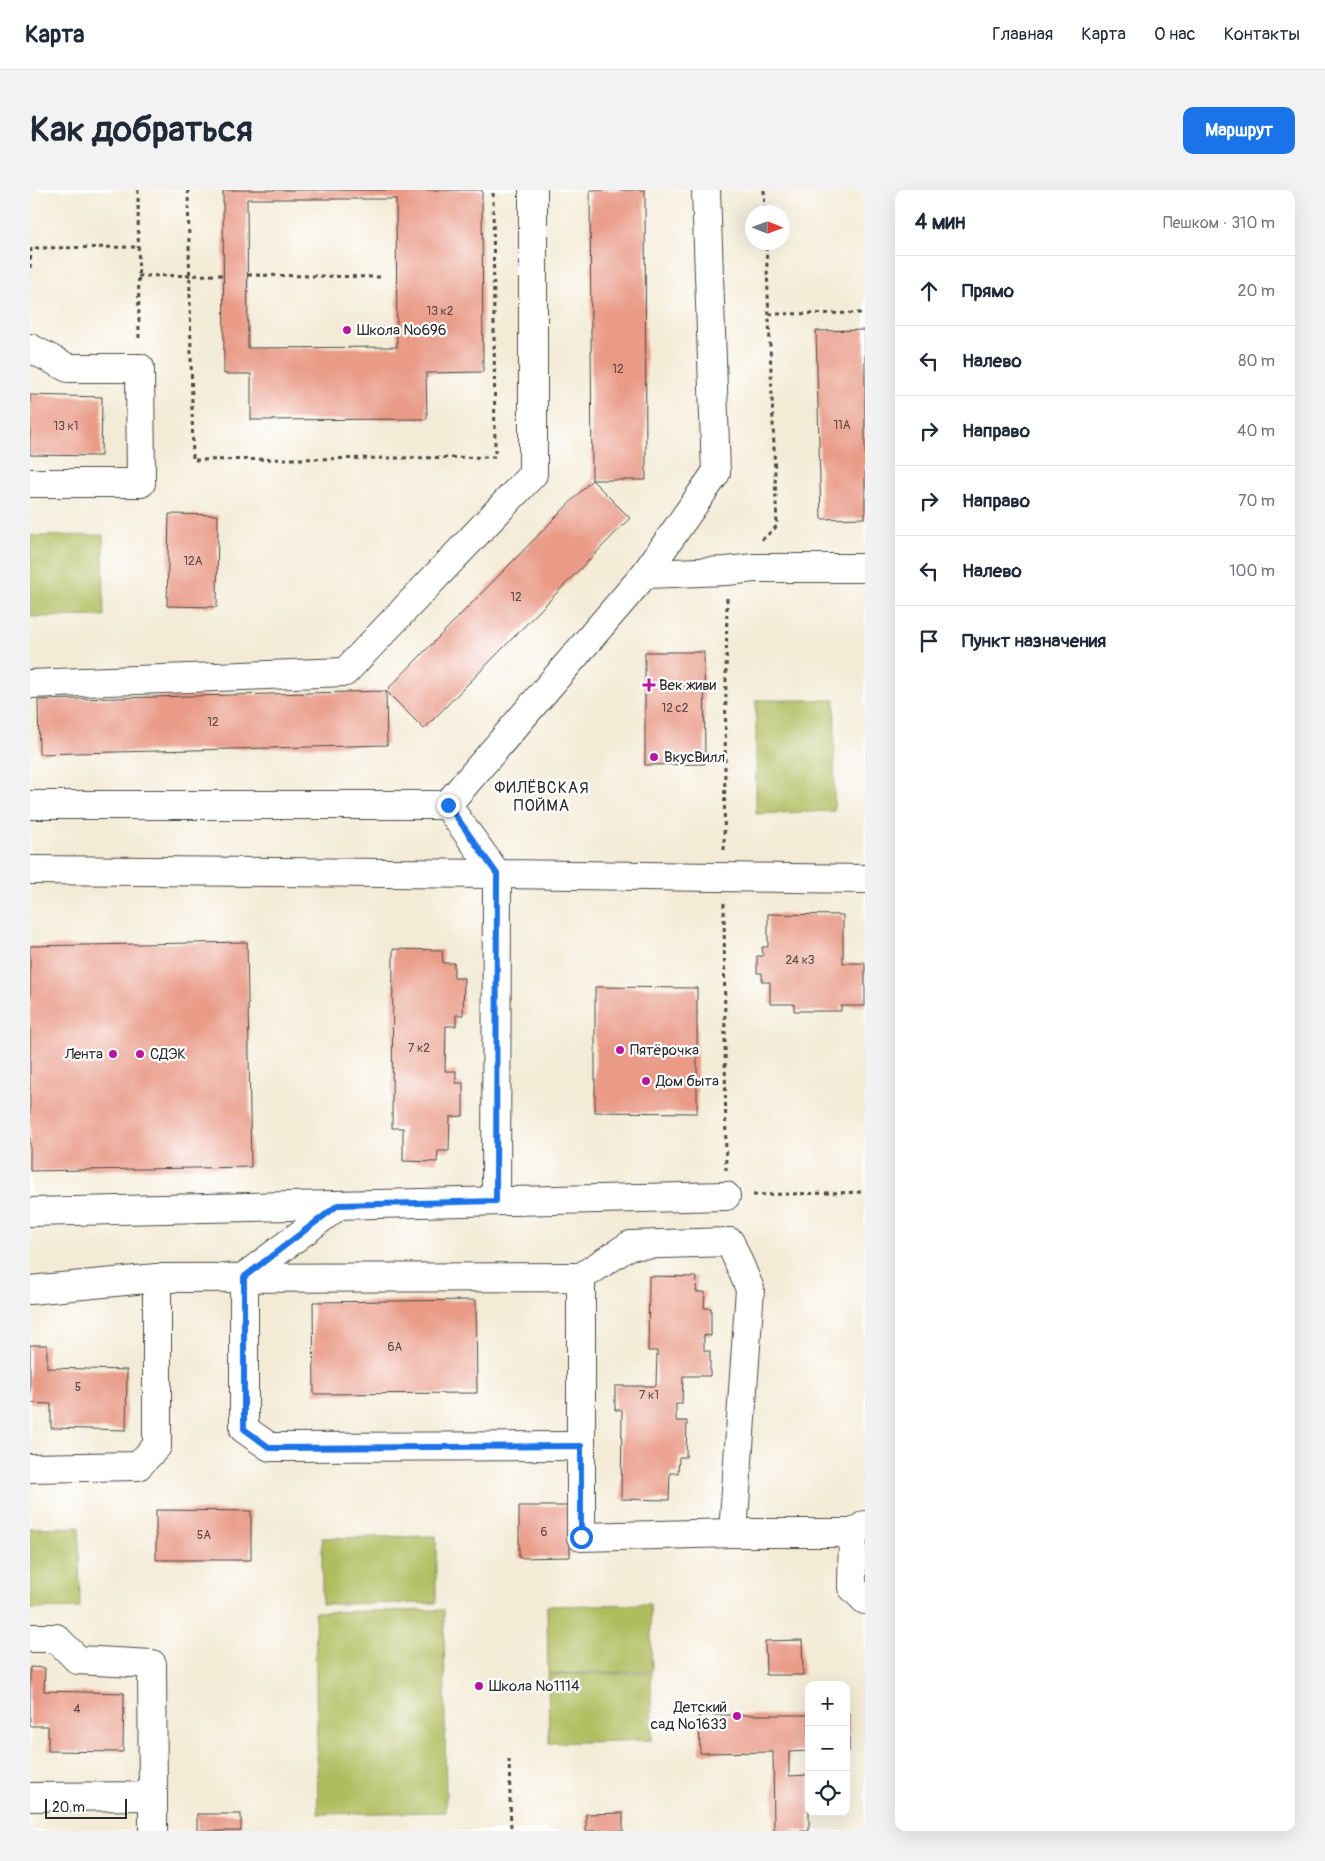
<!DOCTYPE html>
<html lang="ru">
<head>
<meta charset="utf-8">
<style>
	body { margin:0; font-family:Pangolin,sans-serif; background:#f2f2f3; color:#1f2937 }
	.controls { position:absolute; right:15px; bottom:15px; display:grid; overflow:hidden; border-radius:10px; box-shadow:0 5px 20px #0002 }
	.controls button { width:45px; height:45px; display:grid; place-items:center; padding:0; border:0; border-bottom:1px solid #e0e1e3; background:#fff; color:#1f2937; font:25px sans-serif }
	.compass { position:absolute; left:715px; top:15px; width:45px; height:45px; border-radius:50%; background:#fff; box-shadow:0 5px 20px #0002; rotate:91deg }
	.scale { position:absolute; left:15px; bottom:12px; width:82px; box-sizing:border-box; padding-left:5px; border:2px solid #2b2b2b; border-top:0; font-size:14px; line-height:18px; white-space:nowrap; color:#2b2b2b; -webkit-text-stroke:4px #fff; paint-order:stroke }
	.stop { position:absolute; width:15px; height:15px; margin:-11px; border:4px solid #1a73e8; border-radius:50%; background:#fff }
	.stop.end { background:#1a73e8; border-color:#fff; box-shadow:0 1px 5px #0008 }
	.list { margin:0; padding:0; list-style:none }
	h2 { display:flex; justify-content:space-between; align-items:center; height:65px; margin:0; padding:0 20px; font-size:21px }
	h2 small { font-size:16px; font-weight:400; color:#747a83 }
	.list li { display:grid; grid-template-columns:32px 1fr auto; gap:15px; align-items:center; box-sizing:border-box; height:70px; padding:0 20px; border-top:1px solid #e0e1e3 }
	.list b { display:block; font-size:19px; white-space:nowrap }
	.list em { font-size:16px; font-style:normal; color:#747a83 }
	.icon { flex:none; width:28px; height:28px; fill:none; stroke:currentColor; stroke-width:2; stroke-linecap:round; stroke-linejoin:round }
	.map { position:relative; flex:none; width:835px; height:1641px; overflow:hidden; border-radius:10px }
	header { display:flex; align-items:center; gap:30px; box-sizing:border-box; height:70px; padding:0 25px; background:#fff; border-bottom:1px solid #e0e1e3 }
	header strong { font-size:24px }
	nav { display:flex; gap:28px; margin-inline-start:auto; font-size:18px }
	.intro { display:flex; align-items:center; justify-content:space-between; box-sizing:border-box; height:120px; padding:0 30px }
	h1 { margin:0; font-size:35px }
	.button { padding:12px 22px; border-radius:10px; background:#1a73e8; color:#fff; font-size:18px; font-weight:700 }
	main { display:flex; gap:30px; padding:0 30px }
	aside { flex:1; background:#fff; border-radius:10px; box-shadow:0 5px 20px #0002 }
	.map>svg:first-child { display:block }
	.green { fill:#b0bd5f; stroke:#6e7445 }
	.building { fill:#e99b88; fill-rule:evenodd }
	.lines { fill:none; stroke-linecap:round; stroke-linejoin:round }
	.minor-casing { stroke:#494844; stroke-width:30 }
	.path { stroke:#494844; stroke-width:3; stroke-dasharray:4 4; stroke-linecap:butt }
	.minor { stroke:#fff; stroke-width:28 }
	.route { stroke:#1a73e8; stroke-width:6 }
	.poi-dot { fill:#b5179e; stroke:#fff; stroke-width:2 }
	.labels { text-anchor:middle; stroke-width:4.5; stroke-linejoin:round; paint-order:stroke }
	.number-label { font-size:12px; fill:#5a4742 }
	.poi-label { font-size:15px; fill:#2b2b2b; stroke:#fff; text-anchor:start }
	.neighbourhood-label { font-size:16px; letter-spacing:1px; fill:#2b2b2b; stroke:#fff }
</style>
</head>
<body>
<header>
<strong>Карта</strong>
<nav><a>Главная</a><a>Карта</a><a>О нас</a><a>Контакты</a></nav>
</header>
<div class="intro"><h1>Как добраться</h1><a class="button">Маршрут</a></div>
<main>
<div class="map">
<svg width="835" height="1641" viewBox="0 0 835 1641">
	<rect width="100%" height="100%" fill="#fff"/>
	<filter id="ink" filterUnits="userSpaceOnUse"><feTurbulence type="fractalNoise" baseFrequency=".02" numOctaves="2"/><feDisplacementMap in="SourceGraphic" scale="10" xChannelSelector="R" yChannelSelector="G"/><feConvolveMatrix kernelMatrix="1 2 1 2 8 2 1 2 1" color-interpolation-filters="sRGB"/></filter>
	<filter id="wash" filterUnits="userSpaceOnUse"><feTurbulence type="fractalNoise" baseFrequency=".0096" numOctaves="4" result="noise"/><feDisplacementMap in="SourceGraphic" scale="20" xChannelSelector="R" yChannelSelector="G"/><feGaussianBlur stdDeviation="1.12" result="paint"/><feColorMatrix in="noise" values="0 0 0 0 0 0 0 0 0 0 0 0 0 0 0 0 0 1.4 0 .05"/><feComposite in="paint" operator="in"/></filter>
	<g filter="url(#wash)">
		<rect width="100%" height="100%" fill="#f3ebd5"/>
		<g class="green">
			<path d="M73,345L74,426L0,427V346Z"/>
			<path d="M726,510H805L804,621L726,624Z"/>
			<path d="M49,1337L50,1418L0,1419V1338Z"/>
			<path d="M406,1346V1413L292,1414V1348Z"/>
			<path d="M620,1414L622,1481L518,1484L517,1416Z"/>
			<path d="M414,1420L416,1622L288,1624L285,1422Z"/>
			<path d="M621,1483L622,1550L519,1553L518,1485Z"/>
		</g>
		<g id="blocks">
			<g class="building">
				<path d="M193,0H452L453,182L396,183L397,229L221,230V184H194ZM217,9H366L367,157L218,158Z"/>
				<path d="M560,0H615L616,290H562Z"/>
				<path d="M835,140V328L791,329L786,141Z"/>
				<path d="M0,205L72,207L71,266L0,265Z"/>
				<path d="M562,290L600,328L394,539L356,501Z"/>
				<path d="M139,324L188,325L187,417L137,416Z"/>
				<path d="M615,462H674L675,574L615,575Z"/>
				<path d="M356,501L357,555L9,564L8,510Z"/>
				<path d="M738,724L813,725V773H835V816H811V821H764V814H740V792H732V783H727V766H733L732,757H738Z"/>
				<path d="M217,752L221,977L0,981V756Z"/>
				<path d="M363,759L412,760L413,773H424V788H434L433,825H426V836H416L415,881H426V893H433V926L420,927L419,961H408L407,972L373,971V938H362Z"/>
				<path d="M565,797L667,798V923L565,922Z"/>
				<path d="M619,1086L667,1087L666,1102H675L674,1118H681V1146L674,1145V1161H680V1186H653L652,1214H646V1231H657L656,1267H649L648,1283H640L639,1310L591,1309L592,1220H585V1196H626L627,1161H618Z"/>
				<path d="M446,1110L447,1203L284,1204L283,1112Z"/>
				<path d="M0,1155H17V1178L97,1180L96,1240L21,1238V1214L0,1213Z"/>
				<path d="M489,1316H540V1367L489,1368Z"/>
				<path d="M126,1320L221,1321V1370H126Z"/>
				<path d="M772,1450L773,1485H736L735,1451Z"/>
				<path d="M0,1477L15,1478L14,1501L94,1503L93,1562L18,1561V1536H0Z"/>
				<rect x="816" y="1524" width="3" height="37"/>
				<path d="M669,1525H779V1561L759,1562V1586L779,1585V1641H744L743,1562L670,1563Z"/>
				<path d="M593,1623V1641H556V1624Z"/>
				<rect x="167" y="1624" width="44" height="17"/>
			</g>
		</g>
	</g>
	<g filter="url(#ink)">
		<use href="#blocks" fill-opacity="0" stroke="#494844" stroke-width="1"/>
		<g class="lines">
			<g class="minor-casing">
				<g id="minor">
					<path d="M0,158L38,178H110L111,293H0"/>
					<path d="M615,384L686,283L676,0"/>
					<path d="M0,494L315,482L503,284V0"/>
					<path d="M0,615H417L615,384L697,381L724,378H835"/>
					<path d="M417,615L467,684L835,689"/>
					<path d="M0,680L467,684L466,1011"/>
					<path d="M309,1015L214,1087V1239L240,1257L551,1256"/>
					<path d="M0,1022L696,1006"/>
					<path d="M551,1087L600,1055L700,1052L720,1099L703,1343"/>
					<path d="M0,1100L127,1088L551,1087V1347L703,1343H823L835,1335"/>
					<path d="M0,1278L108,1276L127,1256V1088"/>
					<path d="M823,1343L822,1397L835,1410"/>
					<path d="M0,1448H26L48,1470L122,1474L123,1606L0,1607"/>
					<path d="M123,1606V1641"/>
				</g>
			</g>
			<g class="path">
				<path d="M108,0L109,150"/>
				<path d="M158,0L163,270L465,267L463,0"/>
				<path d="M734,0L735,22"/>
				<path d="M0,78L1,58L108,57"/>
				<path d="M218,85L350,87"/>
				<path d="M108,86L194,85"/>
				<path d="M739,124L835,123"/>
				<path d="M732,350L747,336L736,52"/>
				<path d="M694,660L697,408"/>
				<path d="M694,713L696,980"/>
				<path d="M723,1005L835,1002"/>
				<path d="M479,1569L481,1641"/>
			</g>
			<use href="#minor" class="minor"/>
		</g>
	</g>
	<g class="lines" filter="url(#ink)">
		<path class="route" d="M418,615L467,684L466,1011L308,1015L214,1087V1239L240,1258L551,1256V1347"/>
	</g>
	<g class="poi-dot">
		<circle cx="317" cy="140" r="5"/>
		<path d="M616.5 487.5h5v5h5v5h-5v5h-5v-5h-5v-5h5z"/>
		<circle cx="624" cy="567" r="5"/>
		<circle cx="590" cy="860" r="5"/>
		<circle cx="83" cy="864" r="5"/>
		<circle cx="110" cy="864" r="5"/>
		<circle cx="616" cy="891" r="5"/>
		<circle cx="449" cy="1496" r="5"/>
		<circle cx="707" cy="1526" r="5"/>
	</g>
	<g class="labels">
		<g class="number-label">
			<text x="410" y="125">13 к2</text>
			<text x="588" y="183">12</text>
			<text x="812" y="239">11А</text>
			<text x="36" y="240">13 к1</text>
			<text x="163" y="375">12А</text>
			<text x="486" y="411">12</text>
			<text x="645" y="522">12 с2</text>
			<text x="183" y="536">12</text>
			<text x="770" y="774">24 к3</text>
			<text x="389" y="862">7 к2</text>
			<text x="365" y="1161">6А</text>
			<text x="48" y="1201">5</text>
			<text x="619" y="1209">7 к1</text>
			<text x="514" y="1346">6</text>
			<text x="174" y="1349">5А</text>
			<text x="47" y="1523">4</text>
		</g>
		<g class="poi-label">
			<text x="327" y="145">Школа №696</text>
			<text x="629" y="500">Век живи</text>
			<text x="634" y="572">ВкусВилл</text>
			<text x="600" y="865">Пятёрочка</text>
			<text x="73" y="869" text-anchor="end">Лента</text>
			<text x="120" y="869">СДЭК</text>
			<text x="626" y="896">Дом быта</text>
			<text x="459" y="1501">Школа №1114</text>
			<text x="697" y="1522" text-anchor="end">Детский<tspan x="697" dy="17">сад №1633</tspan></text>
		</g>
		<g class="neighbourhood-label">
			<text x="512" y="603">ФИЛЁВСКАЯ<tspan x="512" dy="18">ПОЙМА</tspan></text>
		</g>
	</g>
</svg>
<div class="controls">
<button>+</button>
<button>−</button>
<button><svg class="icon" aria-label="locate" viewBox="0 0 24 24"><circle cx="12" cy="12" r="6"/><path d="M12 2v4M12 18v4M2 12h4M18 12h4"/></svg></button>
</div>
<svg class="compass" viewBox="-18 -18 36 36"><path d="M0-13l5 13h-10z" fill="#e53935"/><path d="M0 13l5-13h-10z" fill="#747a83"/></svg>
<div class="scale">20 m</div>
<div class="stop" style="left:551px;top:1347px"></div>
<div class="stop end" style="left:418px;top:615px"></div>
</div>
<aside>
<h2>4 мин<small>Пешком · 310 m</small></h2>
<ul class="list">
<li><svg class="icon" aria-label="ahead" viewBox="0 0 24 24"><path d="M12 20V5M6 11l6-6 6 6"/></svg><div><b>Прямо</b></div><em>20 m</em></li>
<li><svg class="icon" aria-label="left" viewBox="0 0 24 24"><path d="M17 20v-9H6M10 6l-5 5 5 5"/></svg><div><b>Налево</b></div><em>80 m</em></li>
<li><svg class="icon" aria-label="right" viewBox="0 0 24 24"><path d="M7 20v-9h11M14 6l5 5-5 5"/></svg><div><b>Направо</b></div><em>40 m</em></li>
<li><svg class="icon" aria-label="right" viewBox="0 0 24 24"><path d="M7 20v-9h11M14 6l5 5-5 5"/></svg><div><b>Направо</b></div><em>70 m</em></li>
<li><svg class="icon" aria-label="left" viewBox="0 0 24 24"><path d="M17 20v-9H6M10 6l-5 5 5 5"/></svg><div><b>Налево</b></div><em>100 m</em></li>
<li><svg class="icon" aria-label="arrive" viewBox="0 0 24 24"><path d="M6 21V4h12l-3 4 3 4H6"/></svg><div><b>Пункт назначения</b></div></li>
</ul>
</aside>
</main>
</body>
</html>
